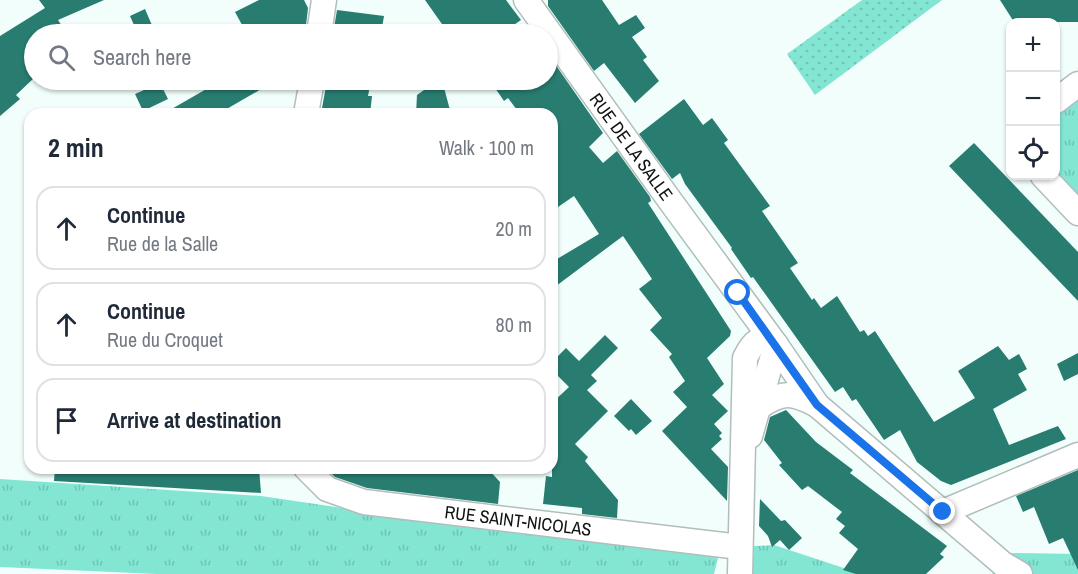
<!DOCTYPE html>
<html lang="en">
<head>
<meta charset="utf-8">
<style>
	body { margin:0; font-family:"Archivo Narrow",sans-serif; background:#f6f6f7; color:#1f2937 }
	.controls { position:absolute; right:18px; top:18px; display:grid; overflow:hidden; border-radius:12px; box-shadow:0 2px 4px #0004 }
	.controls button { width:54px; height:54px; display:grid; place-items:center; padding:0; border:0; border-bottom:2px solid #e0e1e3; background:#fff; color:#1f2937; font:30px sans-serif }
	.stop { position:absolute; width:18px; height:18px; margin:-14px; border:4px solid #1a73e8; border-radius:50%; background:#fff }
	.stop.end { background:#1a73e8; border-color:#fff; box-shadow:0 2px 6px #0008 }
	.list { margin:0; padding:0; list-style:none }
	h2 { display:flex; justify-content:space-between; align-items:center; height:78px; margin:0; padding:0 24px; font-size:26px }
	h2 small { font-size:20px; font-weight:400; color:#747a83 }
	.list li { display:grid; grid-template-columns:39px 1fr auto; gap:18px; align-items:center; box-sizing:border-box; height:84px; margin:0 12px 12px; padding:0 12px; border:2px solid #e0e1e3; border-radius:18px }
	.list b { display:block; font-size:22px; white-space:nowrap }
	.list p { margin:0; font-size:20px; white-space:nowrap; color:#747a83 }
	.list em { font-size:20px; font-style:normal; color:#747a83 }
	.icon { flex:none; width:33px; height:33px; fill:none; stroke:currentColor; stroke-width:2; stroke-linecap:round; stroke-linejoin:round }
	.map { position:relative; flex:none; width:1078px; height:574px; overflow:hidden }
	.search { position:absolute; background:#fff; box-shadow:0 2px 4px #0004; left:24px; top:24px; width:534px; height:66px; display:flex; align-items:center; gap:15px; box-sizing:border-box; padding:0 21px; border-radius:33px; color:#747a83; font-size:22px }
	.panel { position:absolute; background:#fff; box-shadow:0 2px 4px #0004; left:24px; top:108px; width:534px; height:366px; border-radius:18px }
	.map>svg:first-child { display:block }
	.grass { fill:url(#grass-tufts) }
	.garden { fill:url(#garden-dots) }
	.building { fill:#287d70 }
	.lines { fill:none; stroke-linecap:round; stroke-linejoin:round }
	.minor-casing { stroke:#b2bebb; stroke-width:27 }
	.minor { stroke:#fff; stroke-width:24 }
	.route { stroke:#1a73e8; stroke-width:8 }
	.labels { text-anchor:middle; stroke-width:5; stroke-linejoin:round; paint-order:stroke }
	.street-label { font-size:18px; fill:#101413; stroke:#fff }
</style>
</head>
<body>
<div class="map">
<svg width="1078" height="574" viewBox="0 0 1078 574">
	<defs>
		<pattern id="grass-tufts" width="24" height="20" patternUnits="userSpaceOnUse" patternTransform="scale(1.5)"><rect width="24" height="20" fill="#82e6d3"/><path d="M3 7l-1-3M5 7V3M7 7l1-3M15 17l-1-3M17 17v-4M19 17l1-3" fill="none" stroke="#6fc4b4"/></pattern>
		<pattern id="garden-dots" width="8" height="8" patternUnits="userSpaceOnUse" patternTransform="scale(1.5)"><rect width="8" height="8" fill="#82e6d3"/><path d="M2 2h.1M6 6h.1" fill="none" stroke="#6fc4b4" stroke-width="1.8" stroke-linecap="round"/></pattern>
	</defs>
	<rect width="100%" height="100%" fill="#f1fefb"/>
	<g class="grass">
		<path d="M1078,97V199L1056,174V114Z"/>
		<path d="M0,479L261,496L356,510L721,546L714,574H157L0,567Z"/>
		<path d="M774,545L862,574H740V547Z"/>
		<path d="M1017,553L1078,554V574H992L1002,564L990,554Z"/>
	</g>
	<path class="garden" d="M862,0H942L815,95L787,54Z"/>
	<g class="building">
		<path d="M39,0H104L58,20L67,34H34V78L16,95L20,99L0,116V36L45,8Z"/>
		<path d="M259,0H304L308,8L305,34H247L235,12Z"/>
		<path d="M425,0H506L521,20L501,34H449Z"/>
		<path d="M548,0H602L619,25L636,15L645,28L632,37L647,57L643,60L659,81L635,103L604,63L594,71L548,6Z"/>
		<path d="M1000,0H1078V22H1014Z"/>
		<path d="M145,9L151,23L156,34H138L130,16Z"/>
		<path d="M337,10L384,16L381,34L334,28Z"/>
		<path d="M548,54L603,133L589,147L603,163L617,151L650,197L651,201L648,203L731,331L730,336L707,358L724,384L712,395L728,411L714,424L722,433L719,436L722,439L711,449L728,467L727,501L662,431L687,407L673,392L685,381L669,357L672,354L650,330L662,318L639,289L652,279L623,236L552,289V262L599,234L574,196L558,207L552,198V114H520L508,98L504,101L493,85L497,82L495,80H548Z"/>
		<path d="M222,80H277L218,114H163Z"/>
		<path d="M327,80H371L368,96H372L370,114H321Z"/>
		<path d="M438,80H442L451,114H416L417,95Z"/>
		<path d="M160,83L168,99L143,111L135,94Z"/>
		<path d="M684,99L703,125L712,118L728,140L724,143L770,206L762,211L798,263L790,268L812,300L814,298L821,308L837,296L860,332L864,330L868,336L875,331L934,422L975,398L958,371L998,346L1009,360L1019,354L1027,369L1018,374L1027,390L993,409L1009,445L1058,426L1066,439L951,485L941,481L917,462L900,430L884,440L856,399L852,401L843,387L835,392L753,277L751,278L731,249L732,248L685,184L680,173L672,179L639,134Z"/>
		<path d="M974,143L1078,252V301L949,166Z"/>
		<path d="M605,335L618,348L591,375L597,381L587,390L608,411L575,444L588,457L585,461L618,500L617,518L582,514V508L543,504L546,476L552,477V403L569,387L552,370V362L566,348L579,361Z"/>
		<path d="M1078,353V374L1064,381L1057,364Z"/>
		<path d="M631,399L652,421L636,435L631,429L629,431L614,416Z"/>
		<path d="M786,410L816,442L853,470L850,473L947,546L940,554L944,557L926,574H856L843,570L858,549L839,533L845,526L836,519L842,512L808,486L802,490L779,465L782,463L764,440L770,417Z"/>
		<path d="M55,468H259L261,493L54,481Z"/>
		<path d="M326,468H487L500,482L498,504L367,488L335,477Z"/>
		<path d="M1078,470V570L1063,538L1049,544L1034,507L1023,512L1016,496Z"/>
		<path d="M760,499L781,521L785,520L802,538L789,550L780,540L772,547L768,536L759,526Z"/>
	</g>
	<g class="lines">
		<g class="minor-casing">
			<g id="minor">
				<path d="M526,0L671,202L776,345L817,405L1003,564L1020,574"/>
				<path d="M319,34L324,0"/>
				<path d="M1056,101L1078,84"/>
				<path d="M306,114L312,80"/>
				<path d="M1043,176L1078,213"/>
				<path d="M759,407C782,391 792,392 817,405"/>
				<path d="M750,436L776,345"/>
				<path d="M306,468L327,489L364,502L740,547"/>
				<path d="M943,512L1078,455"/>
				<path d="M740,574L745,358C753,342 759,334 776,345"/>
			</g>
		</g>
		<use href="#minor" class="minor"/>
	</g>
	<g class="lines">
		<path class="route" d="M738,293L817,405L943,512"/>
	</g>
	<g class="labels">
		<g class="street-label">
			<text transform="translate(631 147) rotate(54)" y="6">RUE DE LA SALLE</text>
			<text transform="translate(518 521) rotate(7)" y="6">RUE SAINT-NICOLAS</text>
		</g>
	</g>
</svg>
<div class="controls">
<button>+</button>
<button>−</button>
<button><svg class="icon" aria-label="locate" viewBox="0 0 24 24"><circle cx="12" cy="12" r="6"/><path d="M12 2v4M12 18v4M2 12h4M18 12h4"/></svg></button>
</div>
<div class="stop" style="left:738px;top:293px"></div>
<div class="stop end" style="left:943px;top:512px"></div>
<div class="search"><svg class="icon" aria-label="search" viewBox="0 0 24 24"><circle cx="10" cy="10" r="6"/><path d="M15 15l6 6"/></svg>Search here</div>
<section class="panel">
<h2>2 min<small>Walk · 100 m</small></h2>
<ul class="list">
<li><svg class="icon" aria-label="ahead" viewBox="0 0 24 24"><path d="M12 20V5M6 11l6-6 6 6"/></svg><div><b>Continue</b><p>Rue de la Salle</p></div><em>20 m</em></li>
<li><svg class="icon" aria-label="ahead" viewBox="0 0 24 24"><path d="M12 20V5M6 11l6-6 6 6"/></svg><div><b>Continue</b><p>Rue du Croquet</p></div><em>80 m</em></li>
<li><svg class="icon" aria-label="arrive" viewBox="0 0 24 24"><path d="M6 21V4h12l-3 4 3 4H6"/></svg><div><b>Arrive at destination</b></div></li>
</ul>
</section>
</div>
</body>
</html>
